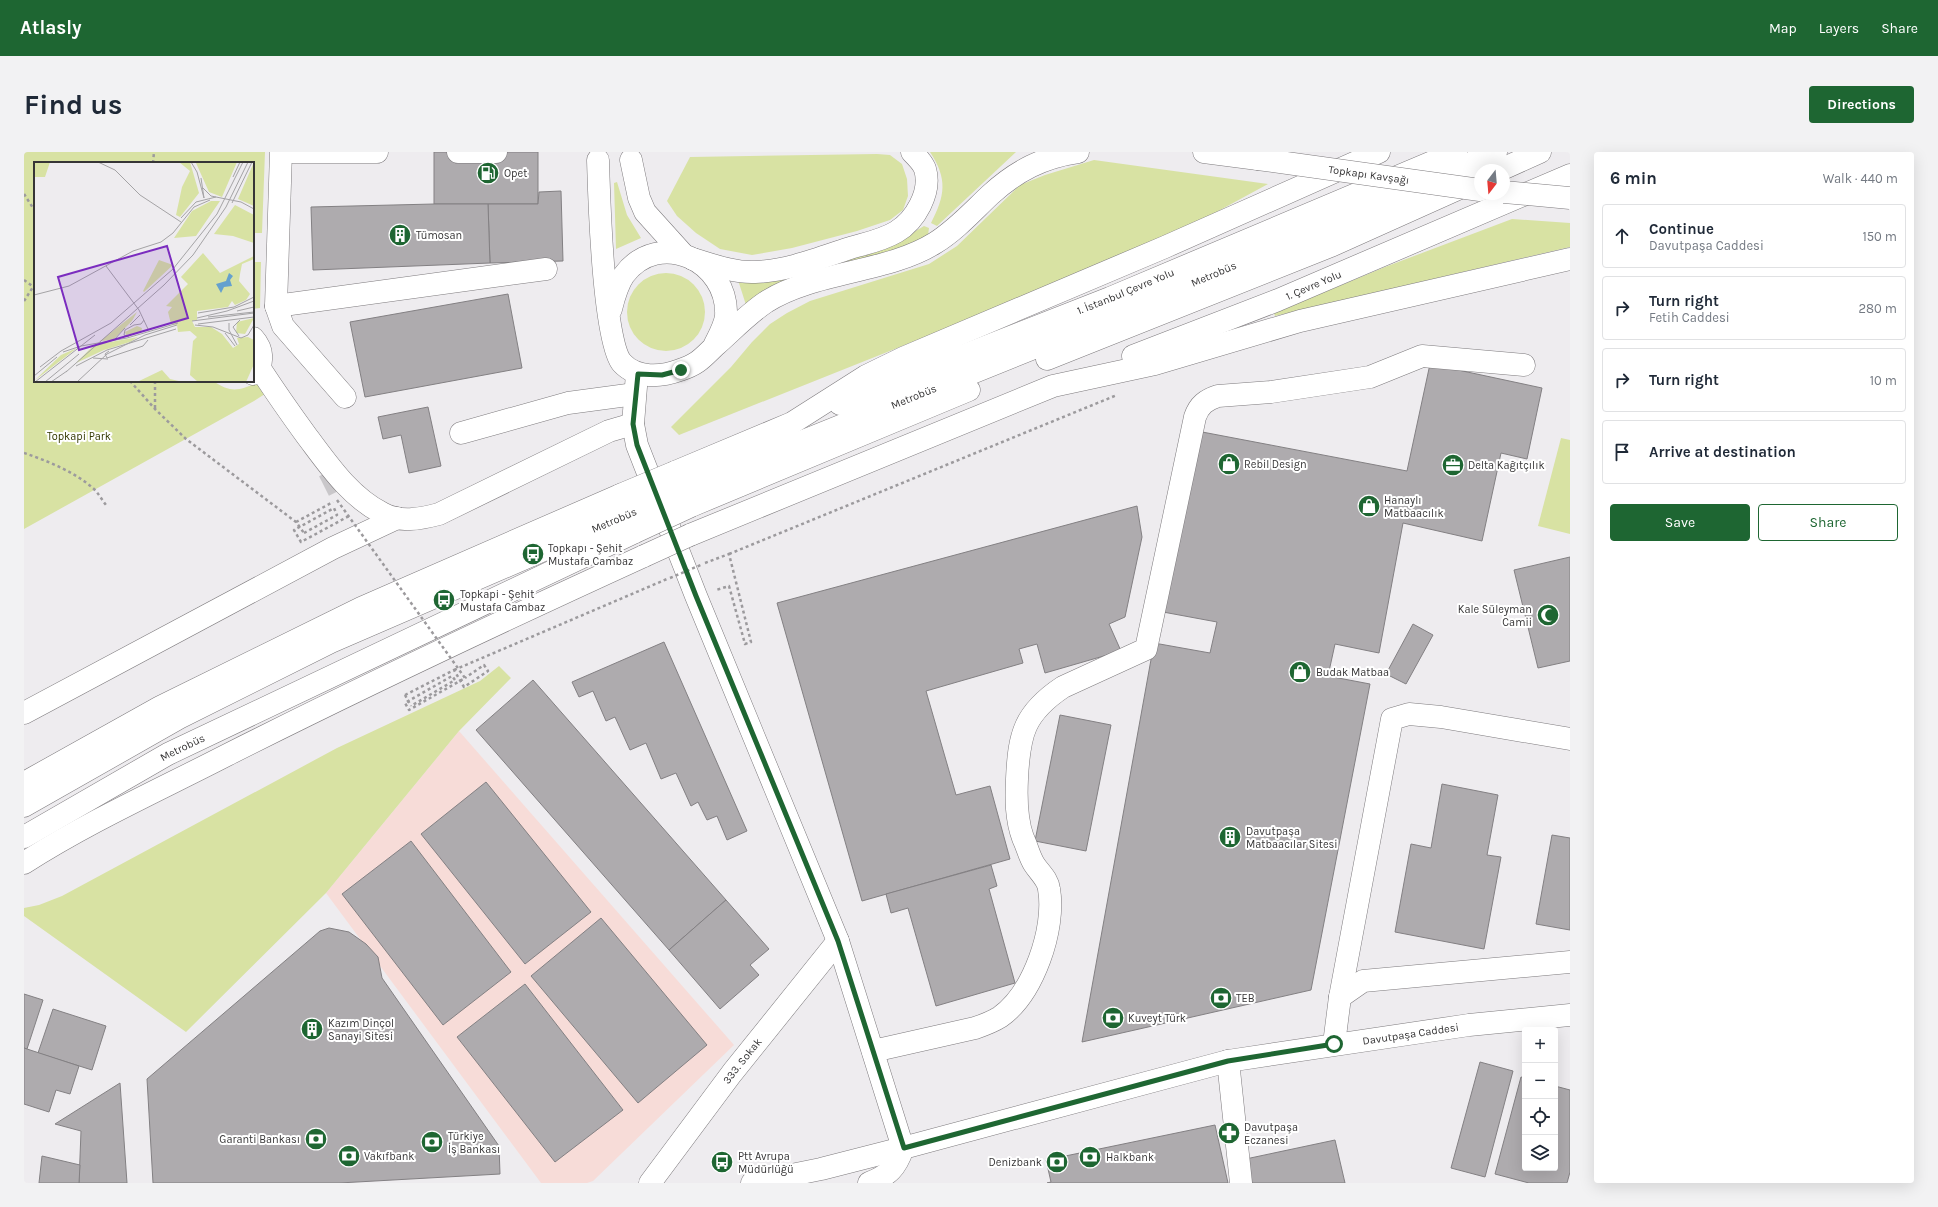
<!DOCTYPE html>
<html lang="en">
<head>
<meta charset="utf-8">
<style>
	body { margin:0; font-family:Karla,sans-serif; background:#f2f2f3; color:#1f2937 }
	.controls { position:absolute; right:12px; bottom:12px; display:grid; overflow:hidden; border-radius:4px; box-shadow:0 4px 16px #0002 }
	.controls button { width:36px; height:36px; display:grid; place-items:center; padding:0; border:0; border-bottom:1px solid #e0e1e3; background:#fff; color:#1f2937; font:20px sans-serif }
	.compass { position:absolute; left:1450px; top:12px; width:36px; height:36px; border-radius:50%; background:#fff; box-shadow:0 4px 16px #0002; rotate:196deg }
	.stop { position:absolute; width:12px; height:12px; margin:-9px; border:3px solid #1e6632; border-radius:50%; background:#fff }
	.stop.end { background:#1e6632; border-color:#fff; box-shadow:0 1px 4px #0008 }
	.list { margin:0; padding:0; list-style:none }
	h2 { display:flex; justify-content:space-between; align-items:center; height:52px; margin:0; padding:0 16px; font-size:17px }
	h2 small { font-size:13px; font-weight:400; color:#747a83 }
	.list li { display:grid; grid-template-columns:26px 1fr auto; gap:12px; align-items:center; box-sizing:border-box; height:64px; margin:0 8px 8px; padding:0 8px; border:1px solid #e0e1e3; border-radius:4px }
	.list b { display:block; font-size:15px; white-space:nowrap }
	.list p { margin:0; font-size:13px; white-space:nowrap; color:#747a83 }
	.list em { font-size:13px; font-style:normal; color:#747a83 }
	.actions { display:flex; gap:8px; padding:12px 16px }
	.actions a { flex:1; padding:9px 0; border:1px solid #1e6632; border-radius:4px; text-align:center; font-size:14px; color:#1e6632 }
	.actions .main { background:#1e6632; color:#fff }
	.icon { flex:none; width:22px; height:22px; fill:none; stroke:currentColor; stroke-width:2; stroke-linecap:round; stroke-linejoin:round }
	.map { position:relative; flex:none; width:1546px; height:1031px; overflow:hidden; border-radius:4px }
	header { display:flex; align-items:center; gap:24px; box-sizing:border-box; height:56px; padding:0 20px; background:#1e6632; color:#fff }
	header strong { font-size:19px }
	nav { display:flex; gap:22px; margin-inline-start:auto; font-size:14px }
	.intro { display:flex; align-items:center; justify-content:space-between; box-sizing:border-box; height:96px; padding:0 24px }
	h1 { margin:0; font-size:28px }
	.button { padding:10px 18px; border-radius:4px; background:#1e6632; color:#fff; font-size:14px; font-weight:700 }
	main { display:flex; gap:24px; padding:0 24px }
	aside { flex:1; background:#fff; border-radius:4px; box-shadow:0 4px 16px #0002 }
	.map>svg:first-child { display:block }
	.commercial { fill:#f7dcd8 }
	.green { fill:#d8e2a3 }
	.building { fill:#aeabae; stroke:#838083 }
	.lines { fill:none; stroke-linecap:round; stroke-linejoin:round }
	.minor-tunnel { stroke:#c9c7ca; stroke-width:22; stroke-dasharray:22 11; stroke-linecap:butt }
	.minor-casing { stroke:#7d7a7d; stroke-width:23 }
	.major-casing { stroke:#7d7a7d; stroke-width:23 }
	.highway-casing { stroke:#7d7a7d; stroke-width:23 }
	.path { stroke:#9c9a9d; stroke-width:2.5; stroke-dasharray:3 3; stroke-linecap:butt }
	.minor { stroke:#fff; stroke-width:22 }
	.major { stroke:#fff; stroke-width:22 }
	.highway { stroke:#fff; stroke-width:22 }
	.minor-bridge-casing { stroke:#7d7a7d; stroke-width:23; stroke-linecap:butt }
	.major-bridge-casing { stroke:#7d7a7d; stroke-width:23; stroke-linecap:butt }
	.highway-bridge-casing { stroke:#7d7a7d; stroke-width:23; stroke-linecap:butt }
	.path-bridge { stroke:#9c9a9d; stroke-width:2.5; stroke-dasharray:3 3; stroke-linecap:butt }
	.minor-bridge { stroke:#fff; stroke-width:22 }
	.major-bridge { stroke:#fff; stroke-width:22 }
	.highway-bridge { stroke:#fff; stroke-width:22 }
	.route { stroke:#1e6632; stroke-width:5 }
	.labels { text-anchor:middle; stroke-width:4; stroke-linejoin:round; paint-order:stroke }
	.poi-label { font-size:11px; fill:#363536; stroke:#fff; text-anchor:start }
	.street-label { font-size:11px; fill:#363536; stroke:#fff }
	.park-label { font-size:11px; fill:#323700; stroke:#fff }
	.inset-road { fill:none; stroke:#a4a3a5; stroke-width:1 }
	.view { fill:#7b2cbf; fill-opacity:0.15; stroke:#7b2cbf; stroke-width:2 }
	.inset-edge { fill:none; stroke:#363536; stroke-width:2 }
</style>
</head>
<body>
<header>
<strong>Atlasly</strong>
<nav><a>Map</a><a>Layers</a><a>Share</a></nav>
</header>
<div class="intro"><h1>Find us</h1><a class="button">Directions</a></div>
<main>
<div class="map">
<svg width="1546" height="1031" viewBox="0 0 1546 1031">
	<rect width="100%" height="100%" fill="#eeecef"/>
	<path class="commercial" d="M435,579L710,893L569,1029L563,1031H517L302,741Z"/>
	<g class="green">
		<path d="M0,0H241L238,81H230V110H237L236,156L229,157V11H11V229H189C208,242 216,238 235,230L244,240L230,249L0,377Z"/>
		<path d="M906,0H992L913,74L907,71C921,44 924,27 906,0Z"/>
		<path d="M853,2L866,3L878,12L883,27L884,44L879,58L866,68L833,79L768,96L728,103L696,97L672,81L653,64L643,49L666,5Z"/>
		<path d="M1070,8L1244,32L1174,70L976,155L655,283L647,275L707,215L728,190L746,172L763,161L786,149L905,112L933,94L996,33L1021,23Z"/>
		<path d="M593,30L603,63L617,86L592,97L590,31Z"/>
		<path d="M1488,67L1546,71V95L1251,164L1250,161L1361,115Z"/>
		<path d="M900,74L905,76L904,83L884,95L722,153L714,128L885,83Z"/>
		<circle cx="642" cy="160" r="39"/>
		<path d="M1537,286L1546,288V382L1514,374Z"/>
		<path d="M475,514L487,526L435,579L302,741L162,880L0,764V756L15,753L38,744L313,596L456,529Z"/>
	</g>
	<g class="building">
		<rect x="410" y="0" width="104" height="52"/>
		<path d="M537,39L539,109L466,111L464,52H514L515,40Z"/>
		<path d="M410,52H464L466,111L289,118L287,55Z"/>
		<path d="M484,142L498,216L341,245L326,170Z"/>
		<path d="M1406,212L1518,236L1503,307L1477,301L1458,389L1379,371L1355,501L1311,492L1304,524L1346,532L1287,838L1058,890L1130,491L1186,501L1193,470L1139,460L1173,279L1383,319Z"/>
		<path d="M404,255L417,314L385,321L377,283L359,287L354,265Z"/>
		<path d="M1113,354L1118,385L1101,465L1085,472L1097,499L1021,521L1013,492L995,497L999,511L902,539L932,643L966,634L986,707L838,749L753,451Z"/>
		<path d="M1546,405V509L1514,516L1490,418Z"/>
		<path d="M1389,472L1409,483L1382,532L1362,522Z"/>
		<path d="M640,490L723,679L703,688L693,664L683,668L674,650L667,654L652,621L637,627L622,591L606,598L591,565L582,569L569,539L555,545L548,530Z"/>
		<path d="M509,528L702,748L645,798L452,578Z"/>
		<path d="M1036,563L1087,573L1062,699L1011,689Z"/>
		<path d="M462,630L567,760L501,812L397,682Z"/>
		<path d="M1418,632L1474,643L1463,703L1477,705L1460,797L1371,780L1387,692L1407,696Z"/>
		<path d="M1528,683L1546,686V778L1512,772Z"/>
		<path d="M387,689L487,820L419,873L318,742Z"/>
		<path d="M967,713L973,734L965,737L991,831L912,854L884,756L867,761L862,742Z"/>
		<path d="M702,748L745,797L726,813L735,823L696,857L645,798Z"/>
		<path d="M577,766L683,893L614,951L507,824Z"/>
		<path d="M305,776L325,780L342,792L354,805L358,826L475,994L476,1022L315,1031H129L123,927L296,779Z"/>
		<path d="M501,832L599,958L531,1010L433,885Z"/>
		<path d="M0,842L19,848L3,897L0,896Z"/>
		<path d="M29,857L82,874L68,918L14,901Z"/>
		<path d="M0,896L55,914L46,942L32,938L25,960L0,952Z"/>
		<path d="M1456,910L1489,919L1461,1025L1427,1016Z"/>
		<path d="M1497,925L1501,926V1016H1531V934L1546,938V1020L1543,1031H1505L1471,1022Z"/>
		<path d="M96,931L103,1031H55L57,979L31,972Z"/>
		<path d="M1191,973L1204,1031H1023L1027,1030L1022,1008Z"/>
		<path d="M1311,988L1321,1031H1222L1217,1008Z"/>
		<path d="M18,1004L56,1013L55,1031H15Z"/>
	</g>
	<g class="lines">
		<path class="minor-tunnel" d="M300,334L316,326"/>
		<g class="minor-casing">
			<g id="minor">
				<path d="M257,0L252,154L259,174L321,245"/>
				<path d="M267,0H353"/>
				<path d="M434,0H472"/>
				<path d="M1476,18L1516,0"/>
				<path d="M252,154L522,117"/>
				<path d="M229,186C239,197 241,212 229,222"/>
				<path d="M1023,207L1309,93L1456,27"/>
				<path d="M235,215C250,238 266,261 282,283C304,312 325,344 358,361C376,371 396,367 415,362L585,279L609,272"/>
				<path d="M437,281L544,251L611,242"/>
				<path id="s1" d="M655,339L1129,148L1472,0"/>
				<path d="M667,354L945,238"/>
				<path d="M0,561L309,396L373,366"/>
				<path d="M0,654L155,566L307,490L603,362"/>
				<path id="s2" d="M0,685L144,602L611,380"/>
				<path d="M1316,845L1339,829L1546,810"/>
				<path d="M1310,892L1316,845L1368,567L1385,562L1417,565L1546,587"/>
				<path d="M849,899L951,876C960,873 968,870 976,865C1009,842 1032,777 1025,737C1024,727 1015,720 1010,712C1005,704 1003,694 999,686C992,667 992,647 993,627C995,582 1000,561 1039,535L1122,497L1171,265C1175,253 1182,248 1194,244L1247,240L1346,225L1398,204L1500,213"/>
				<path d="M1204,909L1217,1031"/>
				<path id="s3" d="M626,1031L708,921L814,789"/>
			</g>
		</g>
		<g class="major-casing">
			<g id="major">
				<path d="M1180,0L1234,7"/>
				<path d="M574,8C575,42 579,190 598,211C613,227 637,225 656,218C675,212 679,205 692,193C708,179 724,162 742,150C791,119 863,121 911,91C932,78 949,59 966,43C992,19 1019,5 1054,0"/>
				<path d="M607,8L615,46L621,60L658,101"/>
				<path d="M669,107C689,113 710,121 731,120C762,119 793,107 823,97C839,92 857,89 872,80C891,69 908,40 901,17C899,11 893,5 888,0"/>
				<path d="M587,157C590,145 593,133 600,123C635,76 705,109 702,164C701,173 695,184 691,192"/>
				<path d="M613,222L609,272L613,293L672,444L814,789L879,996"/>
				<path id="s4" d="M728,1031L797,1017L879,996L1204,909L1445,873L1546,863"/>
				<path d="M845,1031C865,1023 872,1016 879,996"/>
			</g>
		</g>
		<g class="highway-casing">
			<g id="highway">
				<path id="s5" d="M1109,204L1254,148L1546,23"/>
				<path id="s6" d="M816,252L1086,146L1432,0"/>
				<path d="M651,320L768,271L842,224L879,206L1141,95L1355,0"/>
				<path d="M666,383L1029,234L1131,212L1276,169L1546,107"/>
				<path d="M0,631L136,555L337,456L596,343"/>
				<path d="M0,711C64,670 135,638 203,603C340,534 480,468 620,404"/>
			</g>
		</g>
		<g class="path">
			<path d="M129,11L130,0"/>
			<path d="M0,42L11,59"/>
			<path d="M0,128L11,136"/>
			<path d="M0,149L9,135"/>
			<path d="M106,229L131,257L162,287L272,370L280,381"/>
			<path d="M131,256V229"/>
			<path d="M0,301C24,309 51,320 70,337C75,342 78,348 82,353"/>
			<path d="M272,370L309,350"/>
			<path d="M705,402L1093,243"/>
			<path d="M681,411L705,402L727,490L721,492L705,434L692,438"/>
			<path d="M430,518L643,427"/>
			<path d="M381,543L430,518L440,535L464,519L460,513L441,526"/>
			<path d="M381,543L387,554"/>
		</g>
		<use href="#minor" class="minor"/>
		<use href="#major" class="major"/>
		<use href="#highway" class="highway"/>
		<g class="minor-bridge-casing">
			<g id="minor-bridge">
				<path d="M603,362L655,339"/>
				<path d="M611,380L667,354"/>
			</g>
		</g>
		<g class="major-bridge-casing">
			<g id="major-bridge">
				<path id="s7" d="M1234,7L1456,38"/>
				<path d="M1480,40L1546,46"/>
			</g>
		</g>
		<g class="highway-bridge-casing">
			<g id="highway-bridge">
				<path d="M596,343L651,320"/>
				<path d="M620,404L666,383"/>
			</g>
		</g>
		<g class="path-bridge">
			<path d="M313,348L441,526L385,558L381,551L428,524L431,528L387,554"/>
			<path d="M280,381L313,363L310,356L270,378L277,390L325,364"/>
			<path d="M646,426L679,412"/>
		</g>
		<use href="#minor-bridge" class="minor-bridge"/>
		<use href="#major-bridge" class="major-bridge"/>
		<use href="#highway-bridge" class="highway-bridge"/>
	</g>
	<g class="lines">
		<path class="route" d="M657,218L638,223L614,222L609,272L613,293L672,444L814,789L880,996L1204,909L1310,892"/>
	</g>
	<defs>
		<g id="fuel-disc" transform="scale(1.15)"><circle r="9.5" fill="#1e6632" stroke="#fff"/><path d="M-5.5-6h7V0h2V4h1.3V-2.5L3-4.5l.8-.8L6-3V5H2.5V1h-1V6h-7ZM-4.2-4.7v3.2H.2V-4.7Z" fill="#fff"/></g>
		<g id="building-disc" transform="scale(1.15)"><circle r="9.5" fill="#1e6632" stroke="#fff"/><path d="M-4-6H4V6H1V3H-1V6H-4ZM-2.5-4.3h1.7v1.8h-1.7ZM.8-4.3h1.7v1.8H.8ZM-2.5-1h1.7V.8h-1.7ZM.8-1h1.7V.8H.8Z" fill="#fff"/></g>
		<g id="shop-disc" transform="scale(1.15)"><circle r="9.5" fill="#1e6632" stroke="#fff"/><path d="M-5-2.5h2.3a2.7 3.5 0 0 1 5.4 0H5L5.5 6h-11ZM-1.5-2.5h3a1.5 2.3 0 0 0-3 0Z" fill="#fff"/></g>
		<g id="office-disc" transform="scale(1.15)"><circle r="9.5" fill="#1e6632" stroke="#fff"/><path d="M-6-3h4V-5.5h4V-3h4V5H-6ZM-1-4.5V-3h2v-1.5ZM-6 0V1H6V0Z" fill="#fff"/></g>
		<g id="bus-disc" transform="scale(1.15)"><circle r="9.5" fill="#1e6632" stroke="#fff"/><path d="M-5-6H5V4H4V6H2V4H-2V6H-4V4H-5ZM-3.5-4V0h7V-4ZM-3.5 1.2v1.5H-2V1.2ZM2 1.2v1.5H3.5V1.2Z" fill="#fff"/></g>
		<g id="mosque-disc" transform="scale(1.15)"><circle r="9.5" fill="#1e6632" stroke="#fff"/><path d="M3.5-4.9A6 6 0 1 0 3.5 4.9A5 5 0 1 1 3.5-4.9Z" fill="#fff"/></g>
		<g id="bank-disc" transform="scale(1.15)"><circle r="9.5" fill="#1e6632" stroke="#fff"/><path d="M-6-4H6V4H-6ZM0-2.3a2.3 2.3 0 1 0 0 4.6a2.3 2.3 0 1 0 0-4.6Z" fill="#fff"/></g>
		<g id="pharmacy-disc" transform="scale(1.15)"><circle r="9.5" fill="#1e6632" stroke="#fff"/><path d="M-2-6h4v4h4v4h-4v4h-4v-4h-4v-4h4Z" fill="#fff"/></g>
	</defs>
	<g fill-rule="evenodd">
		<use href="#fuel-disc" x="464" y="21"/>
		<use href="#building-disc" x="376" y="83"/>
		<use href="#shop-disc" x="1205" y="312"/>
		<use href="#office-disc" x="1429" y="313"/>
		<use href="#shop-disc" x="1345" y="354"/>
		<use href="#bus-disc" x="509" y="402"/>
		<use href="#bus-disc" x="420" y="448"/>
		<use href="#mosque-disc" x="1524" y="463"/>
		<use href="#shop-disc" x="1276" y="520"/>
		<use href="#building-disc" x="1206" y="685"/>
		<use href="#bank-disc" x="1197" y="846"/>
		<use href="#bank-disc" x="1089" y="866"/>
		<use href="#building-disc" x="288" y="877"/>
		<use href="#pharmacy-disc" x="1205" y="981"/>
		<use href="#bank-disc" x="292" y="987"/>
		<use href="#bank-disc" x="408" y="990"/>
		<use href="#bank-disc" x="325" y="1004"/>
		<use href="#bank-disc" x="1066" y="1005"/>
		<use href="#bus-disc" x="698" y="1010"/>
		<use href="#bank-disc" x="1033" y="1010"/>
	</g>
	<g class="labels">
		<g class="poi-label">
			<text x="480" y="25">Opet</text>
			<text x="392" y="87">Tümosan</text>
			<text x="1220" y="316">Rebil Design</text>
			<text x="1444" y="317">Delta Kağıtçılık</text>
			<text x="1360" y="352">Hanaylı<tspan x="1360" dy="13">Matbaacılık</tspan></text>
			<text x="524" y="400">Topkapı - Şehit<tspan x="524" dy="13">Mustafa Cambaz</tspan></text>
			<text x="436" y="446">Topkapi - Şehit<tspan x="436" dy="13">Mustafa Cambaz</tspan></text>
			<text x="1508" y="461" text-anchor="end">Kale Süleyman<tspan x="1508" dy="13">Camii</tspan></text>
			<text x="1292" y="524">Budak Matbaa</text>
			<text x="1222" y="683">Davutpaşa<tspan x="1222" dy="13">Matbaacılar Sitesi</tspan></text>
			<text x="1212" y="850">TEB</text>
			<text x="1104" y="870">Kuveyt Türk</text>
			<text x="304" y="875">Kazım Dinçol<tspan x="304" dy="13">Sanayi Sitesi</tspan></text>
			<text x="1220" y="979">Davutpaşa<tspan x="1220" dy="13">Eczanesi</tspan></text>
			<text x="424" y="988">Türkiye<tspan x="424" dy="13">İş Bankası</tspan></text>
			<text x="276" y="991" text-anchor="end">Garanti Bankası</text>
			<text x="340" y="1008">Vakıfbank</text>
			<text x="714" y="1008">Ptt Avrupa<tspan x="714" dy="13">Müdürlüğü</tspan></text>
			<text x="1082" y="1009">Halkbank</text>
			<text x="1018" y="1014" text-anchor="end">Denizbank</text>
		</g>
		<g class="street-label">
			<text dy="4" stroke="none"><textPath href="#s7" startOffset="112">Topkapı Kavşağı</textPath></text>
			<text dy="4" stroke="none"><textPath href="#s1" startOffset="577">Metrobüs</textPath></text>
			<text dy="4" stroke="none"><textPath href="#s5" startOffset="194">1. Çevre Yolu</textPath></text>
			<text dy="4" stroke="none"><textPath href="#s6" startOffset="307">1. İstanbul Çevre Yolu</textPath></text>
			<text dy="4" stroke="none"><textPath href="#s1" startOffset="253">Metrobüs</textPath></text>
			<text transform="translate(590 368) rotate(-23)" y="4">Metrobüs</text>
			<text dy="4" stroke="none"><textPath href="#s2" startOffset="182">Metrobüs</textPath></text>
			<text dy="4" stroke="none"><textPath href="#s4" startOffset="676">Davutpaşa Caddesi</textPath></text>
			<text dy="4" stroke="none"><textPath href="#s3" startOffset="153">333. Sokak</textPath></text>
		</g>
		<g class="park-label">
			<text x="55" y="288">Topkapi Park</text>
		</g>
	</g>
	<g transform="translate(10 10)">
		<rect width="220" height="220" fill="#eeecef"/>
		<path d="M0,0H16L11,15H0ZM145,0H156L165,31L146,55L142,53L148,25L156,9ZM203,0L188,35L175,30L162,1ZM220,0V44L204,37ZM177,39H186L162,74L140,76L158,49ZM201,43L220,53V81L199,74L180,72ZM169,91L186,111L220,94V97L208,102L206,112L205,119L216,132L212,138L201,143L198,139L194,145L163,149V158L158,159L161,165H177L188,172L199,186L205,182L203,176L214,175L220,178V202L212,220H164L156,213L159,179L163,175L156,169L144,170L143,163L137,162L134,150L138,145L132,144L154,122L147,115ZM125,98L139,103L110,130L109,129ZM103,150L98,159L79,178L66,179ZM220,156L211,172L202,171L203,160ZM103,164L108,166L107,170L92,173L91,170ZM104,175L96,180L70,188L42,201L60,183ZM43,186L0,219L27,193ZM128,208L136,217L149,220H103Z" fill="#d8e2a3"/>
		<path d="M195,111L199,114L196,118L198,124L190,125L187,131L182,122L192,119Z" fill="#65a1ce"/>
		<path class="inset-road" d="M64,0L81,8L106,33L147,60M157,0L163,10L170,36M199,15L206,0M167,16L170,36M169,26L177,34L207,40L220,47M198,41L218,0M147,56L162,40L182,35M72,104L105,148L114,167M0,133L35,124L99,89L127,80L139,71L160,45L176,38M203,149L220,145M164,151L200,145L220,135M174,155L220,150M163,156L193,149L220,139M158,159L220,151M195,161V168L203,183M164,162L220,155M96,163L106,153M161,163L179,165L207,176L214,173L220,163M191,171L201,184M205,174L199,165L206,158M95,175L90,173L91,168L100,163L107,162L110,158M80,178L91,166M75,189L71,192L73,196L109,184L114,178M29,190L47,184L93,176L144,161M59,196L74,197M42,204L73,188L142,167M6,205L27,189L77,161L139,107L183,52L209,0M32,210L130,123L159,93L192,45L214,0M0,214L23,195M1,220L61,173M11,220L45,192M17,220L33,209M43,220L73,192L111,173L143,163"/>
		<path class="view" d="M133,84L154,156L45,188L24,115Z"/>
		<rect width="220" height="220" class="inset-edge"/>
	</g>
</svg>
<div class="controls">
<button>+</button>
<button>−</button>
<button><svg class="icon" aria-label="locate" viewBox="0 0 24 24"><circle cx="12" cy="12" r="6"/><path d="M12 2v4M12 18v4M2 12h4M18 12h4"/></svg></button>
<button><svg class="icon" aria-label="layers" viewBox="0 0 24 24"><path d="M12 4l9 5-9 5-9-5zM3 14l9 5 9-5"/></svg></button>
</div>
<svg class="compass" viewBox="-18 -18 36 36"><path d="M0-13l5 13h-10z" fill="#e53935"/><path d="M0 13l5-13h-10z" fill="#747a83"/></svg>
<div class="stop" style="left:1310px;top:892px"></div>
<div class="stop end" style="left:657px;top:218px"></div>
</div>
<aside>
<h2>6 min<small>Walk · 440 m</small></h2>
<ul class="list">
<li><svg class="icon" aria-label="ahead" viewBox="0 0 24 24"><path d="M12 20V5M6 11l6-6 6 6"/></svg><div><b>Continue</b><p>Davutpaşa Caddesi</p></div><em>150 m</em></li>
<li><svg class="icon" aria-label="right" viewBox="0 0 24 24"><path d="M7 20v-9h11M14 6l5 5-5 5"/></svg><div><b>Turn right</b><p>Fetih Caddesi</p></div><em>280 m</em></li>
<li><svg class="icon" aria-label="right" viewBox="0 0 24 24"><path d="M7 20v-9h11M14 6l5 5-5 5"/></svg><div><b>Turn right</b></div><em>10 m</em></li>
<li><svg class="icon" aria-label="arrive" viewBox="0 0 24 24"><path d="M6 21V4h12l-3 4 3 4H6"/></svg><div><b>Arrive at destination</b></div></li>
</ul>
<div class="actions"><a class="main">Save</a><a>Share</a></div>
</aside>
</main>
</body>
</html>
